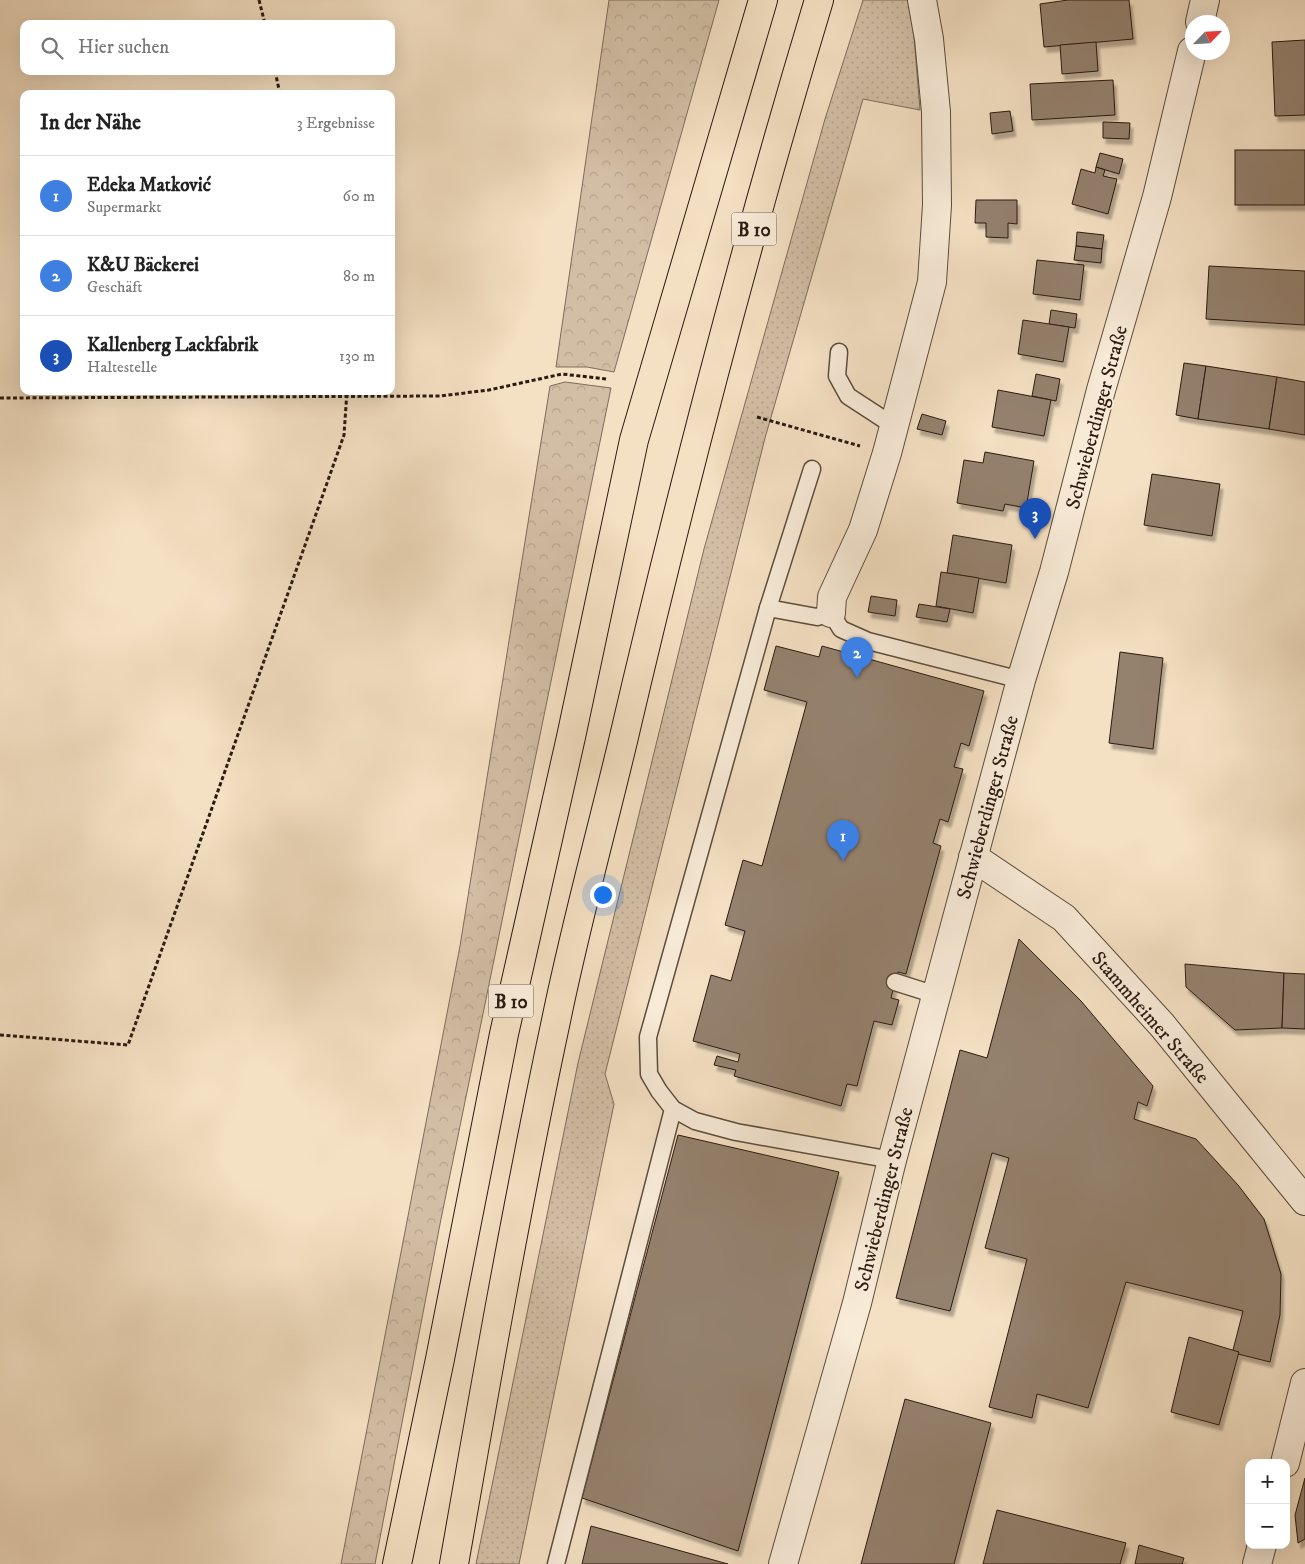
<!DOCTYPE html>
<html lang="de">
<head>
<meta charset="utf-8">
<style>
	body { margin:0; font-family:"IM FELL DW Pica",serif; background:#f2f2f2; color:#222 }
	.controls { position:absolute; right:15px; bottom:15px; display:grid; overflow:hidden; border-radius:10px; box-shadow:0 5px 20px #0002 }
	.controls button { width:45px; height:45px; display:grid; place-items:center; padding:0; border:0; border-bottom:1px solid #e0e0e0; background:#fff; color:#222; font:25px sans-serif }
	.compass { position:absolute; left:1185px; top:15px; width:45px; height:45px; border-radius:50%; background:#fff; box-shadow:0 5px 20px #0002; rotate:65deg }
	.you { position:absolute; left:602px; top:894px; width:18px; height:18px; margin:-12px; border:4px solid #fff; border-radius:50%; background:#1a73e8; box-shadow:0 0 0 8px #1a73e833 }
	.badge { display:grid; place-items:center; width:32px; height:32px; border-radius:50%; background:#8f2418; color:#fff; font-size:16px; font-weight:700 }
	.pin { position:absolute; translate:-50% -41px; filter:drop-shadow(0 1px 2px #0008) }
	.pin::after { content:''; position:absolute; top:26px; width:18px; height:15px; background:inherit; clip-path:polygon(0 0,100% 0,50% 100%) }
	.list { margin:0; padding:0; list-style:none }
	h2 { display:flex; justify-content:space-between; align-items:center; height:65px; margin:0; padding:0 20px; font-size:21px }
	h2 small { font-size:16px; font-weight:400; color:#767676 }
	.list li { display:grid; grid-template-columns:32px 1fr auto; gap:15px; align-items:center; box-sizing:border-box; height:80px; padding:0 20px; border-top:1px solid #e0e0e0 }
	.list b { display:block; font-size:19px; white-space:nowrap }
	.list p { margin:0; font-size:16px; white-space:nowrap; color:#767676 }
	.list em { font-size:16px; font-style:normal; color:#767676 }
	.icon { flex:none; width:28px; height:28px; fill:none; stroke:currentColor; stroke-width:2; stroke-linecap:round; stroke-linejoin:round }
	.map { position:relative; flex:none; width:1305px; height:1564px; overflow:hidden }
	.search { position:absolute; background:#fff; box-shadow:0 5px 20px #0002; left:20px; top:20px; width:375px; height:55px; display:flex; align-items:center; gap:12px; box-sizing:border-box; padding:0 18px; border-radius:10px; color:#767676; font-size:19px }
	.panel { position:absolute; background:#fff; box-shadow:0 5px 20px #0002; left:20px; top:90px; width:375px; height:305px; border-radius:10px }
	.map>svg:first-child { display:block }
	.grass { fill:url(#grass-dots); stroke:#7e6c5b }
	.forest { fill:url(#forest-crowns); stroke:#7e6c5b }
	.building { fill:#94816e; stroke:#2b1a11; filter:url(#shadow) }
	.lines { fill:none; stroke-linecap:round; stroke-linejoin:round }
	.service-casing { stroke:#5d4c3e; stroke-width:19 }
	.minor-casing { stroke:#5d4c3e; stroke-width:30 }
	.tertiary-casing { stroke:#5d4c3e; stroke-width:30 }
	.trunk-casing { stroke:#2b1a11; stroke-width:30 }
	.path { stroke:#2b1a11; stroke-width:3; stroke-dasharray:4 2.5; stroke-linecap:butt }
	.service { stroke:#f8ebd8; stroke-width:16 }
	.minor { stroke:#f8ebd8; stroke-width:28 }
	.tertiary { stroke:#f8ebd8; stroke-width:28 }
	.trunk { stroke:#f4e0c3; stroke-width:28 }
	.labels { text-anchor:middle; stroke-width:4; stroke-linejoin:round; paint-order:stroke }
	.shield { fill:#f8ebd8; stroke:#68594d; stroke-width:1 }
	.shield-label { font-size:19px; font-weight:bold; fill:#2b1a11 }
	.street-label { font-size:20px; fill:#2b1a11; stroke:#f8ebd8 }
</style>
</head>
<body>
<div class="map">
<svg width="1305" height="1564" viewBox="0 0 1305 1564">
	<defs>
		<pattern id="grass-dots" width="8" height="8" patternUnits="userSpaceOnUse" patternTransform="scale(1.25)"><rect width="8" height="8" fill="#d2bea5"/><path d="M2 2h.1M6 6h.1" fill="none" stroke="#b4a38d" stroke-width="1.8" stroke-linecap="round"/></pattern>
		<pattern id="forest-crowns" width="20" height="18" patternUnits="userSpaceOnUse" patternTransform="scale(1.25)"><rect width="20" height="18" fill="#d2bea5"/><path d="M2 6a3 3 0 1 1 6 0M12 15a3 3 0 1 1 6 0" fill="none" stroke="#b4a38d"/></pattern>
		<filter id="shadow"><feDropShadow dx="3" dy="5.5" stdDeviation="1" flood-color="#0004"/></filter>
	</defs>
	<rect width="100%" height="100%" fill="#f4e0c3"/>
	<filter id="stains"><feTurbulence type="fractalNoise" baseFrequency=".004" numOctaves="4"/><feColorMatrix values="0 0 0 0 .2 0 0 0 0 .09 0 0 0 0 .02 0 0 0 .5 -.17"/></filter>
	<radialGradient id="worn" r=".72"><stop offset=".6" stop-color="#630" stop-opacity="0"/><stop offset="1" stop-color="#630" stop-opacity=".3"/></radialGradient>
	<path class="grass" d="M863,0H911L920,110L863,99L765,438L605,1074L614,1104L519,1564H476L578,1063L704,549L825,119Z"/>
	<g class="forest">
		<path d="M609,0H719L614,372L587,367H556Z"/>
		<path d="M565,382L611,388L441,1219L375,1564H341L460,946L550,386Z"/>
	</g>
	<g class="building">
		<path d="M1068,0H1129L1133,39L1044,47L1040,4Z"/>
		<path d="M1305,40V115L1275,116L1272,42Z"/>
		<path d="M1096,42L1098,71L1062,74L1060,45Z"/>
		<path d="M1113,80L1115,115L1032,120L1030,84Z"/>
		<path d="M1010,111L1013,131L992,134L990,113Z"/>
		<path d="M1103,122L1130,123L1129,139L1103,138Z"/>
		<rect x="1235" y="150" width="70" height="55"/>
		<path d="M1100,153L1123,159L1119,174L1096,167Z"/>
		<path d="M1096,167L1105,170L1103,176L1117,179L1108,214L1072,204L1081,169L1095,173Z"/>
		<path d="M976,200H1017V224L1008,223V238L986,237V223H975Z"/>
		<path d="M1077,232L1104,235L1102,249L1076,246Z"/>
		<path d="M1076,246L1102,249L1101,263L1074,260Z"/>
		<path d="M1037,260L1084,265L1080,300L1033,294Z"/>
		<path d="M1209,266L1305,271V325L1206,319Z"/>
		<path d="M1051,310L1077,314L1075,328L1049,324Z"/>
		<path d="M1023,320L1069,327L1063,362L1018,354Z"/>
		<path d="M1184,363L1206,366L1198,419L1176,415Z"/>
		<path d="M1206,366L1277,377L1269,429L1198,419Z"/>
		<path d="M1036,374L1060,379L1056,401L1032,396Z"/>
		<path d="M1277,377L1305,382V435L1269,429Z"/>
		<path d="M998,390L1051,400L1044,436L992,427Z"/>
		<path d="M922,414L946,421L942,435L917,429Z"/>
		<path d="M985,452L1034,461L1026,508L1005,504L1003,511L957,503L964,460L983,463Z"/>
		<path d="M1152,474L1220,484L1212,536L1144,525Z"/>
		<path d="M953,535L1012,545L1006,583L947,573Z"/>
		<path d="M941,572L979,578L973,613L936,606Z"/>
		<path d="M871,596L897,600L895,616L868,612Z"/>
		<path d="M919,604L950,609L947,622L916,617Z"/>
		<path d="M776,646L819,657L822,646L984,691L969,746L961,743L954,767L963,769L948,822L940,819L933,843L941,846L906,974L898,972L895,982L891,998L899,1000L892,1025L874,1021L857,1086L847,1084L841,1106L734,1076L736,1070L714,1065L717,1056L738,1062L740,1054L693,1041L711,975L731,981L745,931L725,925L743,860L762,866L807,702L764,690Z"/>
		<path d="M1120,652L1163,658L1153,749L1109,743Z"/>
		<path d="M1019,939L1081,1001L1153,1086L1147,1106L1138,1102L1134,1119L1196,1139L1238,1185L1264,1219L1281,1274L1280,1315L1270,1362L1238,1354L1233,1350L1243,1311L1126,1282L1088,1408L1037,1394L1032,1418L989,1407L1027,1259L985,1248L1009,1158L992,1153L950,1311L896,1298L960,1050L987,1058Z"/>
		<path d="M1185,964L1284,973L1282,1028L1235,1030L1186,987Z"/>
		<path d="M1284,973L1305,974V1029L1282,1028Z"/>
		<path d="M678,1135L839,1172L738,1551L582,1498Z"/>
		<path d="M1189,1337L1239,1352L1219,1425L1171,1412Z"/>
		<path d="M905,1399L991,1423L954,1564H861Z"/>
		<path d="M1305,1478V1539L1298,1543L1295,1515Z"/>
		<path d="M997,1510L1126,1543L1120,1564H983Z"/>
		<path d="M591,1526L728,1564H582Z"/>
		<path d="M1139,1545L1184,1558L1182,1564H1135Z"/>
	</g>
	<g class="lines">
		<g class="service-casing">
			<g id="service">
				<path d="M839,352L837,376L848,396L894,426"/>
				<path d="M812,469L768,608L648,1037L649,1074L659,1091L673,1109L695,1121L736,1132L892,1160"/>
				<path d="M768,608L817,617L831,613L841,629L868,641L1021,680"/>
				<path d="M895,982L936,995"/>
				<path d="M556,1564L673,1109"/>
			</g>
		</g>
		<g class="minor-casing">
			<g id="minor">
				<path d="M831,613L832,597L863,530L887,453L932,282L937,205L936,112L929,39L922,0"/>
				<path d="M973,857L1064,918L1162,1025L1305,1201"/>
				<path d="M1285,1463L1305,1383"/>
				<path d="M1257,1564L1262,1545"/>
			</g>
		</g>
		<g class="tertiary-casing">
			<g id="tertiary">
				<path d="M1200,22L1205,0"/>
				<path d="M783,1564L857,1303L892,1160L1021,680L1054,572L1101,390L1157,197L1192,51"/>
			</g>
		</g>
		<g class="trunk-casing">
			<g id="trunk">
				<path d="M397,1564L440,1359L504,1034L571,737L634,440L763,0"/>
				<path d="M454,1564C486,1381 518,1198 557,1016C576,924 601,833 623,741C681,493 745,245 819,0"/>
			</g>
		</g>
		<g class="path">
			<path d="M259,0L265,24"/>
			<path d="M275,71L280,94"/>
			<path d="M0,398L440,396L489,390L562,374L606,379"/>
			<path d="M757,417L860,446"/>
			<path d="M0,1035L128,1045L344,435L347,391"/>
		</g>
		<use href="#service" class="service"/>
		<use href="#minor" class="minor"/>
		<use href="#tertiary" class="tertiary"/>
		<use href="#trunk" class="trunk"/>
	</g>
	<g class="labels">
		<g class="shield">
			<rect x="731.5" y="212.5" width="45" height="33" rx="4"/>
			<rect x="488.5" y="984.5" width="45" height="33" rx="4"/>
		</g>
		<g class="shield-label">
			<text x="754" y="236">B 10</text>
			<text x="511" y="1008">B 10</text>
		</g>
		<g class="street-label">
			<text transform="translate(1096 417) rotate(-75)" y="7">Schwieberdinger Straße</text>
			<text transform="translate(987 807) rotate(-75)" y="7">Schwieberdinger Straße</text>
			<text transform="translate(1151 1017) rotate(49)" y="7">Stammheimer Straße</text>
			<text transform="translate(883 1199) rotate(-76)" y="7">Schwieberdinger Straße</text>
		</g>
	</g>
	<rect width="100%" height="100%" filter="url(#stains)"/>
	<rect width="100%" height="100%" fill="url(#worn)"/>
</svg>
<div class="controls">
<button>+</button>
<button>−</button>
</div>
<svg class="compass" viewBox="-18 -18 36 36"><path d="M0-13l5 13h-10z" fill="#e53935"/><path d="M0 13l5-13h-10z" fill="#767676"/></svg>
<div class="you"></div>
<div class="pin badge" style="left:843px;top:861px;background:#3f7fe0">1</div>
<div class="pin badge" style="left:857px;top:678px;background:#3f7fe0">2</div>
<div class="pin badge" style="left:1035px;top:539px;background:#1a4fb4">3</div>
<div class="search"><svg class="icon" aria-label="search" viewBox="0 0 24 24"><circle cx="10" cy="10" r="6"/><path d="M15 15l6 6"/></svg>Hier suchen</div>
<section class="panel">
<h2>In der Nähe<small>3 Ergebnisse</small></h2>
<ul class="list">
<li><span class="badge" style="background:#3f7fe0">1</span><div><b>Edeka Matković</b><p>Supermarkt</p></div><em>60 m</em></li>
<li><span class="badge" style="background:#3f7fe0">2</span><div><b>K&amp;U Bäckerei</b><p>Geschäft</p></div><em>80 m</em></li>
<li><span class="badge" style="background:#1a4fb4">3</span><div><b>Kallenberg Lackfabrik</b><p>Haltestelle</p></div><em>130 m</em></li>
</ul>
</section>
</div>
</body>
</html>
